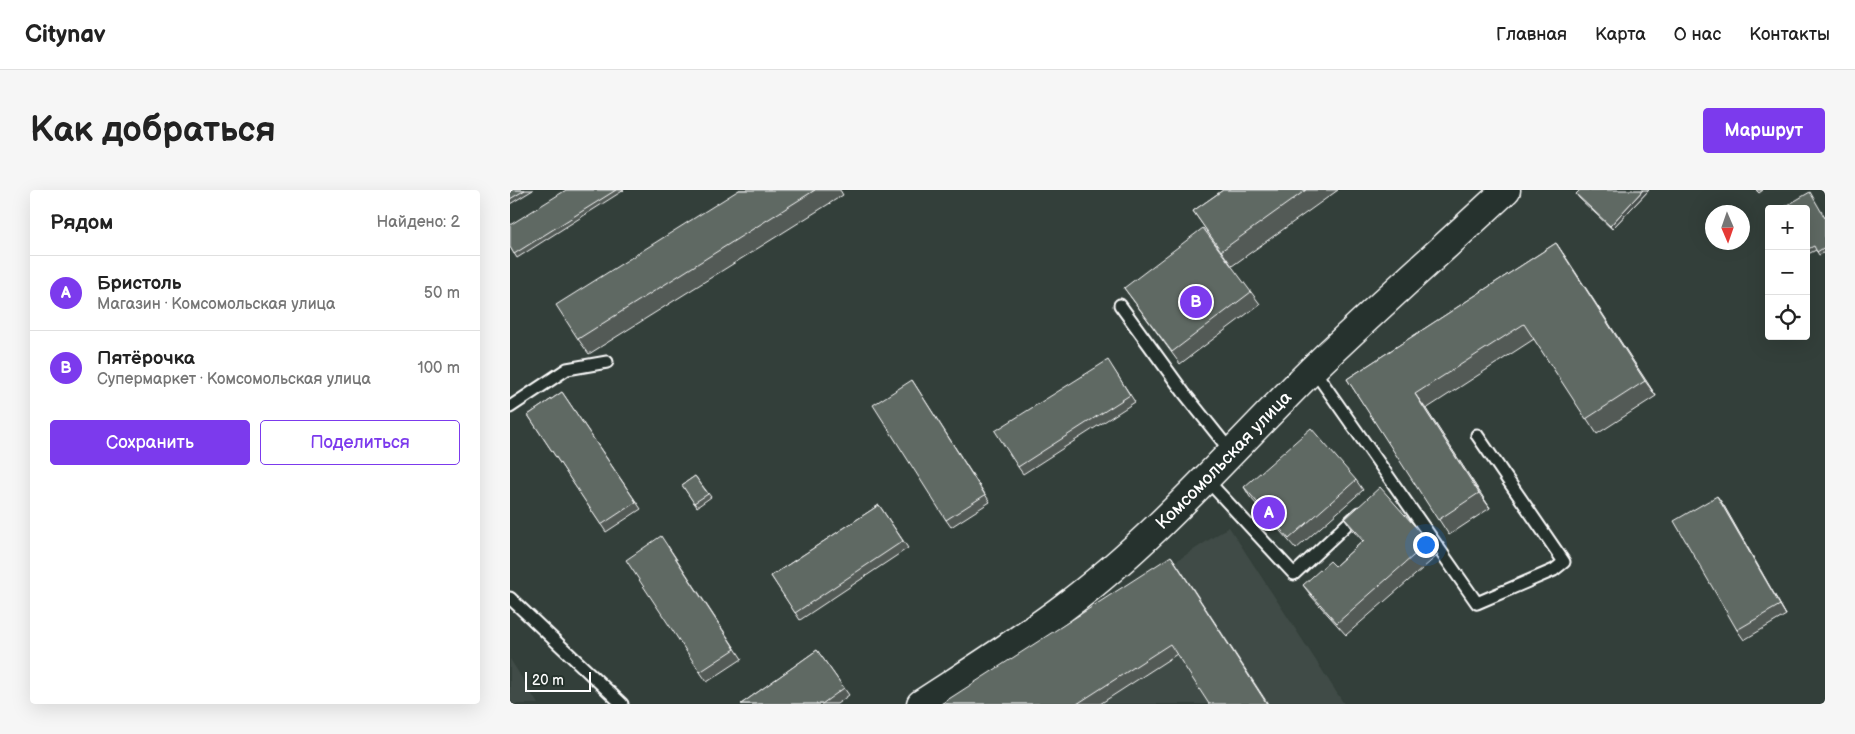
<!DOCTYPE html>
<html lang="ru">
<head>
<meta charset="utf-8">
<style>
	body { margin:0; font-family:"Balsamiq Sans",sans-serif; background:#f6f6f6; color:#222 }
	.controls { position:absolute; right:15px; top:15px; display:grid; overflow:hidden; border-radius:5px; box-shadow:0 5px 20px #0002 }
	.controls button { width:45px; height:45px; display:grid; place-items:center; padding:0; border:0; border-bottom:1px solid #e0e0e0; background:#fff; color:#222; font:25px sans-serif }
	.compass { position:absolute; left:1195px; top:15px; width:45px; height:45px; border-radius:50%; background:#fff; box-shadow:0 5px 20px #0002; rotate:178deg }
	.scale { position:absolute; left:15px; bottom:12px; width:66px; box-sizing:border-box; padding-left:5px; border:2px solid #fff; border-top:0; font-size:14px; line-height:18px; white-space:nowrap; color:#fff; -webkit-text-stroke:4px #26332d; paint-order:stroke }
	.you { position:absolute; left:915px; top:354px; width:18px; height:18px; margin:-12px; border:4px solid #fff; border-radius:50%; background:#1a73e8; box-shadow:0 0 0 8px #1a73e833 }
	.badge { display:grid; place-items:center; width:32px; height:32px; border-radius:50%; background:#7c3aed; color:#fff; font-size:16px; font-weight:700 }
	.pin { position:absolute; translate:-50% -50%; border:2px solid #fff; box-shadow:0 1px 5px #0006 }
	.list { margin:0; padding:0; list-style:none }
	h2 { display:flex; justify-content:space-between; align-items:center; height:65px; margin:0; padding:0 20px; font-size:21px }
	h2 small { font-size:16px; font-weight:400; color:#767676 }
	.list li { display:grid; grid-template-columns:32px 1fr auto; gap:15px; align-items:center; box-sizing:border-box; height:75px; padding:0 20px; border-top:1px solid #e0e0e0 }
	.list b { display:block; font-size:19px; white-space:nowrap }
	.list p { margin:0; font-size:16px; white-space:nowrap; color:#767676 }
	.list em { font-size:16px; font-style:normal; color:#767676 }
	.actions { display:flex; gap:10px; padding:15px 20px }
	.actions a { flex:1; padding:11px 0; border:1px solid #7c3aed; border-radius:5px; text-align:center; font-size:18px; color:#7c3aed }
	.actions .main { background:#7c3aed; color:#fff }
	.icon { flex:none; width:28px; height:28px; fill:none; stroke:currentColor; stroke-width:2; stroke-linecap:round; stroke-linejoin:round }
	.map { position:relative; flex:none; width:1315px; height:514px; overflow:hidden; border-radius:5px }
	header { display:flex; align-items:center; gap:30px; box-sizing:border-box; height:70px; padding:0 25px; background:#fff; border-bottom:1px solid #e0e0e0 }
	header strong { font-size:24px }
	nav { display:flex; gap:28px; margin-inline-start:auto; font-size:18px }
	.intro { display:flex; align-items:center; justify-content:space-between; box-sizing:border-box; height:120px; padding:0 30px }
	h1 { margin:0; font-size:35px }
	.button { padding:12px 22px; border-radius:5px; background:#7c3aed; color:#fff; font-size:18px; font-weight:700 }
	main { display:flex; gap:30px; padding:0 30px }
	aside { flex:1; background:#fff; border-radius:5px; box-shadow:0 5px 20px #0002 }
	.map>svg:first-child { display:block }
	.built { fill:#404c47 }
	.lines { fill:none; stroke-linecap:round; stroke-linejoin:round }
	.lane-casing { stroke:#fff; stroke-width:15 }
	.secondary-casing { stroke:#fff; stroke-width:31 }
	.lane { stroke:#26332d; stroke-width:11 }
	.secondary { stroke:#26332d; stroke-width:28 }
	.wall { fill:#525a56; stroke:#fff }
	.shaded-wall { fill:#424a46; stroke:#fff }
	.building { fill:#5f6964; stroke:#fff }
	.labels { text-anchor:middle; stroke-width:4; stroke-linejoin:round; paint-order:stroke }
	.street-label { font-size:18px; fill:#fff; stroke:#26332d }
</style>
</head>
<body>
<header>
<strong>Citynav</strong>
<nav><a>Главная</a><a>Карта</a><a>О нас</a><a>Контакты</a></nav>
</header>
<div class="intro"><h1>Как добраться</h1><a class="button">Маршрут</a></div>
<main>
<aside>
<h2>Рядом<small>Найдено: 2</small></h2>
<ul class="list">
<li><span class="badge">A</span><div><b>Бристоль</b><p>Магазин · Комсомольская улица</p></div><em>50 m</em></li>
<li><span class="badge">B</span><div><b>Пятёрочка</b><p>Супермаркет · Комсомольская улица</p></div><em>100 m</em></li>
</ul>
<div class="actions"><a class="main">Сохранить</a><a>Поделиться</a></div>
</aside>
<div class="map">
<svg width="1315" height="514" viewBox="0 0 1315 514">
	<rect width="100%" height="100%" fill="#333f3a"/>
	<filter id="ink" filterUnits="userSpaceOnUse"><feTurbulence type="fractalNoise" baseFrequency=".02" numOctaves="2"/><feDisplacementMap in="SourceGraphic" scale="10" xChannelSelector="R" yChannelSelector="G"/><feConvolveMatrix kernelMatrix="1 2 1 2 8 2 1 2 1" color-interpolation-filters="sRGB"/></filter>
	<g filter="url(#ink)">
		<g class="built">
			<path d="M719,337L834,514H445Z"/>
			<path d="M0,469L28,514H0Z"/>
		</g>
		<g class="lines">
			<g class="lane-casing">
				<g id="lane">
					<path d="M610,115L674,203L722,263"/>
					<path d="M803,179L967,413L1044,380L1054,372L967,245"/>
					<path d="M0,217L57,179L97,172"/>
					<path d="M696,289L784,384L849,323"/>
					<path d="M0,408L112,514"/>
				</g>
			</g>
			<g class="secondary-casing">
				<g id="secondary">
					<path id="s1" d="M411,514C460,482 510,451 557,415C648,346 722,259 803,179C866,118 932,60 996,0"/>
				</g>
			</g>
			<use href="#lane" class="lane"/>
			<use href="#secondary" class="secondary"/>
		</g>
		<g class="wall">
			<path d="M0,0H23L0,14Z"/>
			<path d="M56,0H114L7,68L0,57Z"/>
			<path d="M229,0H330L333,5L79,164L68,149Z"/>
			<path d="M713,0H828L722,76L683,21Z"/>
			<path d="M1139,0L1102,39L1069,8L1066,4Z"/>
			<path d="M1246,0H1253L1249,3Z"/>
			<path d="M1296,19L1315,27V62L1309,65L1306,60L1296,65Z"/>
			<path d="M1046,53L1146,206L1087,244L1024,149L916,219L980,318L939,345L837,189Z"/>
			<path d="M614,98L741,102L750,114L670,174Z"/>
			<path d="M602,177L625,212L513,284L508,277Z"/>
			<path d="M402,190L480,312L441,337L436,330Z"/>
			<path d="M52,202L131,319L96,342L18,225Z"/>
			<path d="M185,286L201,307L187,317L172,295Z"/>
			<path d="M846,290L853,300L786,359L740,307L734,297Z"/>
			<path d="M1207,306L1214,316L1276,425L1234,450L1227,440Z"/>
			<path d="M369,315L398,358L290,430L261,386Z"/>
			<path d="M835,329L919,352L928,365L836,445L802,407L793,395L825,376L853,351L844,341Z"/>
			<path d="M158,356L232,469L197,492L190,482Z"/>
			<path d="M668,376L667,464L590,514H431Z"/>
			<path d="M307,460L339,505L327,514H231Z"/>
		</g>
		<g class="shaded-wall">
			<path d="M1133,0H1139L1102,39L1100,36Z"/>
			<path d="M1046,53L1057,69L1146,206L1135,191Z"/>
			<path d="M905,204L916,219L980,318L969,303Z"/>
			<path d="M1207,306L1214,316L1276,425L1270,415Z"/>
			<path d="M661,366L668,376L758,514H757Z"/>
		</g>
		<g class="building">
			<path d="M0,0H15L0,9Z"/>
			<path d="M56,0H106L4,64L0,57V35Z"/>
			<path d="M229,0H305L68,149L46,115Z"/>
			<path d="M713,0H796L711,61L683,21Z"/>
			<path d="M1070,0H1133L1100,36L1066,4Z"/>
			<path d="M1300,2L1315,28V57L1307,62L1304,56L1296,60V19H1271Z"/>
			<path d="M693,38L741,102L662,162L614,98Z"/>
			<path d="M1046,53L1135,191L1076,229L1014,134L905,204L969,303L928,330L837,189Z"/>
			<path d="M598,170L620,205L508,277L485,241Z"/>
			<path d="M402,190L475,305L436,330L363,215Z"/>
			<path d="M52,202L126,312L91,335L18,225Z"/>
			<path d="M801,238L846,290L779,349L734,297Z"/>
			<path d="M185,286L198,304L184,313L172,295Z"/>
			<path d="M870,297L919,352L827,433L793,395L820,371L825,376L854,350L835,329Z"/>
			<path d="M1207,306L1270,415L1227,440L1164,331Z"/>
			<path d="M369,315L393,351L285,423L261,386Z"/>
			<path d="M151,346L225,459L190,482L116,370Z"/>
			<path d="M661,366L757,514H699L660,454L567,514H431Z"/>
			<path d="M307,460L334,498L312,514H231Z"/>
		</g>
	</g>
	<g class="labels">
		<g class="street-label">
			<text dy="6" stroke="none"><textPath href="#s1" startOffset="390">Комсомольская улица</textPath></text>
		</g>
	</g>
</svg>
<div class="controls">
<button>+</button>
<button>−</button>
<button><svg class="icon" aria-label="locate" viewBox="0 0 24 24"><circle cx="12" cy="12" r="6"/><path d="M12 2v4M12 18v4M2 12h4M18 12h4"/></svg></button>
</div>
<svg class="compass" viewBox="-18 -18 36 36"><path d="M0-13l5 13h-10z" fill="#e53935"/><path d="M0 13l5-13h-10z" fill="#767676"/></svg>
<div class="scale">20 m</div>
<div class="you"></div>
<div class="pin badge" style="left:759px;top:323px">A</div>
<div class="pin badge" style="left:686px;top:112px">B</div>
</div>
</main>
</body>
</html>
